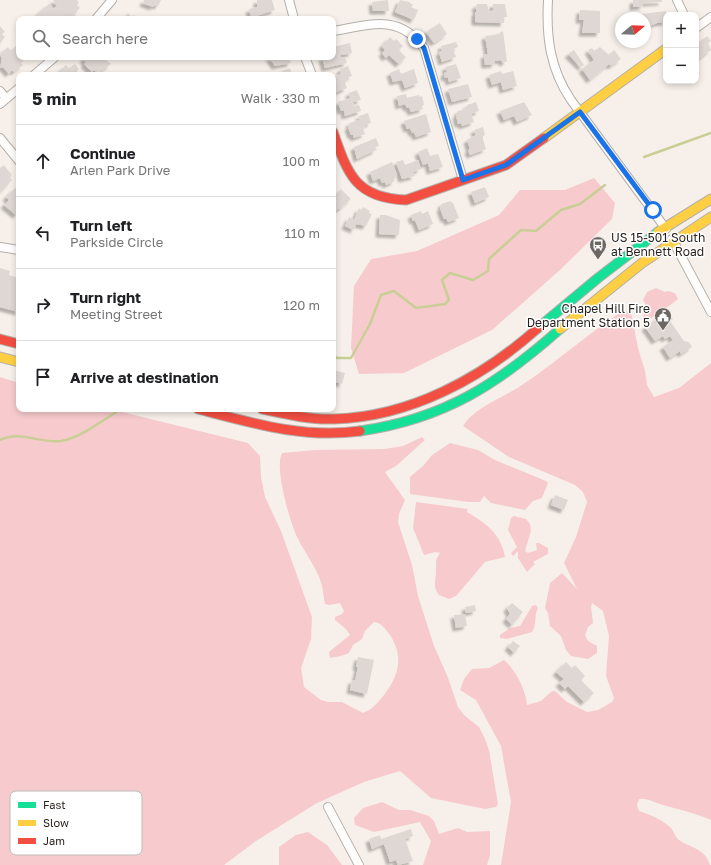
<!DOCTYPE html>
<html lang="en">
<head>
<meta charset="utf-8">
<style>
	body { margin:0; font-family:"Golos Text",sans-serif; background:#f2f2f2; color:#202124 }
	.controls { position:absolute; right:12px; top:12px; display:grid; overflow:hidden; border-radius:8px; box-shadow:0 2px 6px #0003 }
	.controls button { width:36px; height:36px; display:grid; place-items:center; padding:0; border:0; border-bottom:1px solid #e0e0e0; background:#fff; color:#202124; font:20px sans-serif }
	.compass { position:absolute; left:615px; top:12px; width:36px; height:36px; border-radius:50%; background:#fff; box-shadow:0 2px 6px #0003; rotate:71deg }
	.stop { position:absolute; width:12px; height:12px; margin:-9px; border:3px solid #1a73e8; border-radius:50%; background:#fff }
	.stop.end { background:#1a73e8; border-color:#fff; box-shadow:0 1px 4px #0008 }
	.list { margin:0; padding:0; list-style:none }
	h2 { display:flex; justify-content:space-between; align-items:center; height:52px; margin:0; padding:0 16px; font-size:17px }
	h2 small { font-size:13px; font-weight:400; color:#757577 }
	.list li { display:grid; grid-template-columns:26px 1fr auto; gap:12px; align-items:center; box-sizing:border-box; height:72px; padding:0 16px; border-top:1px solid #e0e0e0 }
	.list b { display:block; font-size:15px; white-space:nowrap }
	.list p { margin:0; font-size:13px; white-space:nowrap; color:#757577 }
	.list em { font-size:13px; font-style:normal; color:#757577 }
	.icon { flex:none; width:22px; height:22px; fill:none; stroke:currentColor; stroke-width:2; stroke-linecap:round; stroke-linejoin:round }
	.map { position:relative; flex:none; width:711px; height:865px; overflow:hidden }
	.search { position:absolute; background:#fff; box-shadow:0 2px 6px #0003; left:16px; top:16px; width:320px; height:44px; display:flex; align-items:center; gap:10px; box-sizing:border-box; padding:0 14px; border-radius:8px; color:#757577; font-size:15px }
	.panel { position:absolute; background:#fff; box-shadow:0 2px 6px #0003; left:16px; top:72px; width:320px; height:340px; border-radius:8px }
	.map>svg:first-child { display:block }
	.green { fill:#f7cbcd }
	.lines { fill:none; stroke-linecap:round; stroke-linejoin:round }
	.stream { stroke:#c8ce95; stroke-width:2.5 }
	.building { fill:#ded7d3; filter:url(#shadow) }
	.street-casing { stroke:#b4afaa; stroke-width:10 }
	.fast-casing { stroke:#b4afaa; stroke-width:11 }
	.slow-casing { stroke:#b4afaa; stroke-width:11 }
	.jam-casing { stroke:#b4afaa; stroke-width:11 }
	.street { stroke:#fefdfc; stroke-width:8 }
	.fast { stroke:#16e098; stroke-width:9 }
	.slow { stroke:#ffcf43; stroke-width:9 }
	.jam { stroke:#f24e42; stroke-width:9 }
	.route { stroke:#1a73e8; stroke-width:5 }
	.labels { text-anchor:middle; stroke-width:3; stroke-linejoin:round; paint-order:stroke }
	.poi-label { font-size:12px; fill:#241f1b; stroke:#fff; text-anchor:start }
	.key { fill:#fff; stroke:#bdbcbb; stroke-width:1 }
	.key-label { font-size:11px; fill:#241f1b }
</style>
</head>
<body>
<div class="map">
<svg width="711" height="865" viewBox="0 0 711 865">
	<defs>
		<filter id="shadow"><feDropShadow dx="-3.5" dy="3.5" stdDeviation="1" flood-color="#0004"/></filter>
	</defs>
	<rect width="100%" height="100%" fill="#f7f0ea"/>
	<g class="green">
		<path d="M594,178L615,203L612,219L560,270L492,330L404,373L359,374L351,348L354,286L371,259L417,251L499,215L520,190H565Z"/>
		<path d="M656,288L665,292L668,291L675,293L678,299L661,312L646,321L643,318L645,303L643,300L647,292Z"/>
		<path d="M624,310L631,313L632,317L638,348L645,371L647,385L654,397L679,388L711,363V820C695,813 680,810 663,805C654,803 649,798 639,799L637,805L639,811C651,815 661,819 670,827C674,831 675,837 679,840C691,848 706,849 710,865H501L511,802L501,746L476,700L460,690L464,679L472,669L489,668L504,660C515,669 526,690 527,705L541,701L552,691H555L567,702L587,712L598,710L612,702L614,698L606,676L609,636L603,611L592,603L591,607L593,623L588,627L585,635L588,641L597,646V653L588,659L571,656L566,650L561,636L550,626L548,613L545,608L550,583L562,573L577,589L564,563L576,537L587,502L583,492L575,485L509,457L463,426C474,407 507,396 525,383C559,360 590,332 624,310Z"/>
		<path d="M0,377L19,383V409H110L248,443L260,456L261,477L265,497L281,531L312,617L311,639L301,668L304,687L321,700L328,702H342L363,713C373,709 377,703 384,695C399,675 404,657 390,635C385,629 382,623 374,622L365,631L362,639L353,645L349,653L341,656L330,658L329,652L350,635L346,629L335,620V617L342,614L344,611L340,603L329,605L325,604C323,595 323,586 319,577C313,563 304,551 297,537C290,522 274,468 282,453L315,450L385,449L403,446L422,437L425,440L396,466L385,472L405,500L399,514L398,522L412,565L418,596L434,646L447,675L458,707L464,715L479,727L485,739L489,750L498,804L496,807L485,809L431,798L400,771L364,782L317,803L256,841L224,865H0Z"/>
		<path d="M450,443L478,450L495,460L546,481L548,483L542,498L533,501L525,510L491,503L484,496L480,502H468L410,494V477L423,466L432,455Z"/>
		<path d="M416,502L468,509L467,512C486,523 501,534 505,557L485,562L456,596L449,599L439,595C432,586 436,581 436,571C436,562 435,560 440,553L435,552L424,555L413,528Z"/>
		<path d="M514,516L526,519L530,524L531,531L525,551L528,553L537,550L536,543H539L548,548V554L533,562L535,564L527,572L518,558V551L513,556L511,553L517,547L508,530L511,518Z"/>
		<path d="M536,605L538,608C534,615 537,626 532,632L507,639L500,638V635L510,628L520,626L532,606Z"/>
		<path d="M382,802L399,810H410L429,816L434,821L439,834L458,828L467,832L490,831V856L487,865H423L431,841L420,822L374,832L355,825L354,818L363,808Z"/>
		<path d="M308,832L327,845L342,865H279V847L296,835Z"/>
	</g>
	<g class="lines">
		<g class="stream">
			<path d="M644,157L711,133"/>
			<path d="M333,355L337,358H351L370,324L381,295L394,291L416,308L445,304L449,300L442,280L450,273L473,280L488,271L489,259L521,230L536,231L561,210L580,204L605,185"/>
			<path d="M0,440C20,430 41,444 61,441C82,437 103,420 121,409"/>
		</g>
	</g>
	<g class="building">
		<path d="M53,0H77L79,3L77,5L80,8L74,14L76,16L72,19H69L66,15L61,19H31L49,4L53,9L57,6Z"/>
		<path d="M144,0H161L158,6L154,5L153,7L143,3Z"/>
		<path d="M257,0H272L275,10L251,18L249,9L257,7Z"/>
		<path d="M388,0L389,11H373L372,2Z"/>
		<path d="M400,0L409,2L413,5L411,7L418,10L414,20L395,12Z"/>
		<path d="M633,0H662V2L643,3V6L633,7Z"/>
		<path d="M477,4H487L489,12L493,10V4H505L507,17H504V23L475,22V12H477L475,6H477Z"/>
		<path d="M580,10L600,11V33H582L584,20H579Z"/>
		<path d="M666,11V22L657,23L645,28V18H642L641,14Z"/>
		<path d="M128,13L132,17L134,15L138,19H122Z"/>
		<path d="M440,23L447,34L434,43L426,32Z"/>
		<path d="M0,26L5,32L2,34L5,37L0,43Z"/>
		<path d="M503,31L507,61L503,63L501,60L495,61V64L485,65L484,55L488,54L485,36L500,34V32Z"/>
		<path d="M707,36L711,41L708,43L711,50L696,61L697,44Z"/>
		<path d="M390,37L394,41L396,39L403,46L399,50L406,57L399,64L389,55L386,58L382,53L385,50L382,46Z"/>
		<path d="M456,42L458,47L453,49L456,57L442,62L439,52L442,51L441,46Z"/>
		<path d="M350,43L352,53L342,55L340,54L341,57H345L347,63L325,68L322,57H333V47Z"/>
		<path d="M16,46L19,49V57L24,60L21,63L23,65L14,72L12,70L9,74L3,67L0,68L2,59L0,54L8,47L11,51Z"/>
		<path d="M600,47L609,55L614,50L621,59L611,66L609,64L590,80L582,69L594,60L588,50L592,48L594,51Z"/>
		<path d="M574,50L584,65L581,67L568,54Z"/>
		<path d="M85,57H108L106,60L111,64L98,73L94,70L92,72L84,64L86,62L83,59Z"/>
		<path d="M269,57H289L291,63L275,66Z"/>
		<path d="M75,64L79,69L77,71L81,75H59L57,73L66,65L69,68Z"/>
		<path d="M456,64L461,78L449,82L448,77L445,78L444,73L447,72L445,67Z"/>
		<path d="M348,66L352,76L346,78L347,81L345,83L347,88L334,93L333,77L341,74L340,69Z"/>
		<path d="M290,68L292,75H283L281,71Z"/>
		<path d="M399,69L401,74L414,69L418,83L405,88L402,80L393,82L390,73Z"/>
		<path d="M501,71L502,74L513,71L517,86L503,90L501,82L492,85L489,75Z"/>
		<path d="M468,84L472,97L452,102L448,89Z"/>
		<path d="M357,90L361,100L353,102L354,106L359,105L361,111L345,116L344,110L341,111L338,102L350,98L349,93Z"/>
		<path d="M406,94L407,98L419,95V97L422,96L424,105L422,106L423,109L411,112L409,107L407,108L405,104L399,106L397,96Z"/>
		<path d="M476,102L479,111L471,114L474,122L462,126L461,123L458,124L456,115L458,114V111L468,108L467,105Z"/>
		<path d="M524,102L532,115L517,122L514,116L504,120L500,111Z"/>
		<path d="M368,113L371,123L365,125L366,128H363L365,134L354,138L353,135H351L348,127L350,126L349,123L360,120L359,116Z"/>
		<path d="M426,114L431,132L416,137L414,132L412,133L410,128L407,129L404,121Z"/>
		<path d="M483,127L485,135L483,136V139L486,149L470,155L468,150L470,149L467,140L476,135L474,130Z"/>
		<path d="M376,138L379,146L375,147L376,150L357,159L354,147Z"/>
		<path d="M427,148L430,156L438,154L443,167L430,171L428,163L423,165L418,152Z"/>
		<path d="M403,160L405,165L418,160L421,169L413,172L415,176L402,179L396,162Z"/>
		<path d="M392,162L397,175L394,179L395,181L386,185L385,182L382,183L380,178L373,181L370,172Z"/>
		<path d="M4,165L12,175L10,177L12,180L0,193V168Z"/>
		<path d="M485,187L489,197L475,203L471,192Z"/>
		<path d="M15,188L19,192V212L16,215L4,205L9,200L6,197Z"/>
		<path d="M341,189L351,199L340,209L339,208L336,211L333,208V196Z"/>
		<path d="M451,201L452,203H453L459,218L448,222L446,218L444,219L440,208L442,207L441,204Z"/>
		<path d="M363,207L370,211L369,213L372,214L366,226L356,224L354,230L345,226L349,217L354,220L359,208L361,210Z"/>
		<path d="M421,211L422,214L428,211L433,224L419,230L415,220L413,221L411,215Z"/>
		<path d="M380,215H386L400,220L399,235L379,234Z"/>
		<path d="M0,268L10,271L9,275L19,278V312L0,307Z"/>
		<path d="M668,311L673,319L670,321L684,341L689,342L692,347L681,354L680,351L670,358L663,347L673,340L670,336L665,339L663,336L655,341L645,327Z"/>
		<path d="M333,370L345,373L342,384L333,381Z"/>
		<path d="M555,495L568,500L564,510L551,505Z"/>
		<path d="M512,603L523,612L512,625L506,619L510,614L507,608Z"/>
		<path d="M475,605L476,611L466,613L465,607Z"/>
		<path d="M465,614L467,626L456,628L454,615Z"/>
		<path d="M513,641L520,646L514,653L508,647Z"/>
		<path d="M358,657L374,660L367,694L350,690L352,680L355,681L358,667H356Z"/>
		<path d="M566,662L572,668L575,665L585,676L581,680L594,693L584,702L568,686L565,689L559,683L564,679L556,672Z"/>
		<path d="M411,829L413,836L405,839L413,861L398,865L396,860L390,862L384,844L372,849L369,839L380,835L381,839Z"/>
	</g>
	<g class="lines">
		<g class="street-casing">
			<g id="street">
				<path d="M289,0L294,19"/>
				<path d="M548,0C546,37 550,69 571,100L666,229"/>
				<path d="M677,0L684,15"/>
				<path d="M96,19L112,0"/>
				<path d="M696,28L711,17"/>
				<path d="M333,31C370,25 398,13 424,48L463,180"/>
				<path d="M305,57L312,75"/>
				<path d="M34,75L55,57"/>
				<path d="M0,91L6,98"/>
				<path d="M0,104L19,88"/>
				<path d="M0,138L19,161"/>
				<path d="M672,239L711,312"/>
				<path d="M0,247L19,250"/>
				<path d="M328,807L359,865"/>
			</g>
		</g>
		<g class="fast-casing">
			<g id="fast">
				<path d="M538,328L598,278L658,232"/>
				<path d="M360,431C444,419 498,384 560,329"/>
			</g>
		</g>
		<g class="slow-casing">
			<g id="slow">
				<path d="M544,138L666,49"/>
				<path d="M658,232L711,199"/>
				<path d="M560,329L642,263L711,217"/>
				<path d="M0,357L19,362"/>
			</g>
		</g>
		<g class="jam-casing">
			<g id="jam">
				<path d="M333,132C348,175 356,198 406,200L506,165L544,138"/>
				<path d="M0,339L19,344"/>
				<path d="M198,409C252,423 304,439 360,431"/>
				<path d="M262,409C285,414 310,420 334,419C410,417 482,378 538,328"/>
			</g>
		</g>
		<use href="#street" class="street"/>
		<use href="#fast" class="fast"/>
		<use href="#slow" class="slow"/>
		<use href="#jam" class="jam"/>
	</g>
	<g class="lines">
		<path class="route" d="M417,39L424,48L463,180L506,165L580,112L653,210"/>
	</g>
	<defs>
		<g id="bus-pin" transform="scale(0.9)"><path d="M0 17L-7.5 6A9.5 9.5 0 1 1 7.5 6Z" fill="#6e6863" stroke="#fff"/><path d="M-5-6H5V4H4V6H2V4H-2V6H-4V4H-5ZM-3.5-4V0h7V-4ZM-3.5 1.2v1.5H-2V1.2ZM2 1.2v1.5H3.5V1.2Z" fill="#fff"/></g>
		<g id="civic-pin" transform="scale(0.9)"><path d="M0 17L-7.5 6A9.5 9.5 0 1 1 7.5 6Z" fill="#6e6863" stroke="#fff"/><path d="M-.6-6.5H3V-4.5H.6V-3L4-1V1h2V6H-6V1h2V-1L-.6-3ZM-1.2 2.5V6h2.4V2.5Z" fill="#fff"/></g>
	</defs>
	<g fill-rule="evenodd">
		<use href="#bus-pin" x="598" y="245"/>
		<use href="#civic-pin" x="663" y="316"/>
	</g>
	<g class="labels">
		<g class="poi-label">
			<text x="611" y="242">US 15-501 South<tspan x="611" dy="14">at Bennett Road</tspan></text>
			<text x="650" y="313" text-anchor="end">Chapel Hill Fire<tspan x="650" dy="14">Department Station 5</tspan></text>
		</g>
	</g>
	<rect x="10" y="791" width="132" height="64" rx="6" class="key"/>
	<rect x="18" y="802" width="18" height="6" fill="#16e098"/>
	<rect x="18" y="820" width="18" height="6" fill="#ffcf43"/>
	<rect x="18" y="838" width="18" height="6" fill="#f24e42"/>
	<g class="key-label">
		<text x="43" y="809">Fast</text>
		<text x="43" y="827">Slow</text>
		<text x="43" y="845">Jam</text>
	</g>
</svg>
<div class="controls">
<button>+</button>
<button>−</button>
</div>
<svg class="compass" viewBox="-18 -18 36 36"><path d="M0-13l5 13h-10z" fill="#e53935"/><path d="M0 13l5-13h-10z" fill="#757577"/></svg>
<div class="stop" style="left:653px;top:210px"></div>
<div class="stop end" style="left:417px;top:39px"></div>
<div class="search"><svg class="icon" aria-label="search" viewBox="0 0 24 24"><circle cx="10" cy="10" r="6"/><path d="M15 15l6 6"/></svg>Search here</div>
<section class="panel">
<h2>5 min<small>Walk · 330 m</small></h2>
<ul class="list">
<li><svg class="icon" aria-label="ahead" viewBox="0 0 24 24"><path d="M12 20V5M6 11l6-6 6 6"/></svg><div><b>Continue</b><p>Arlen Park Drive</p></div><em>100 m</em></li>
<li><svg class="icon" aria-label="left" viewBox="0 0 24 24"><path d="M17 20v-9H6M10 6l-5 5 5 5"/></svg><div><b>Turn left</b><p>Parkside Circle</p></div><em>110 m</em></li>
<li><svg class="icon" aria-label="right" viewBox="0 0 24 24"><path d="M7 20v-9h11M14 6l5 5-5 5"/></svg><div><b>Turn right</b><p>Meeting Street</p></div><em>120 m</em></li>
<li><svg class="icon" aria-label="arrive" viewBox="0 0 24 24"><path d="M6 21V4h12l-3 4 3 4H6"/></svg><div><b>Arrive at destination</b></div></li>
</ul>
</section>
</div>
</body>
</html>
